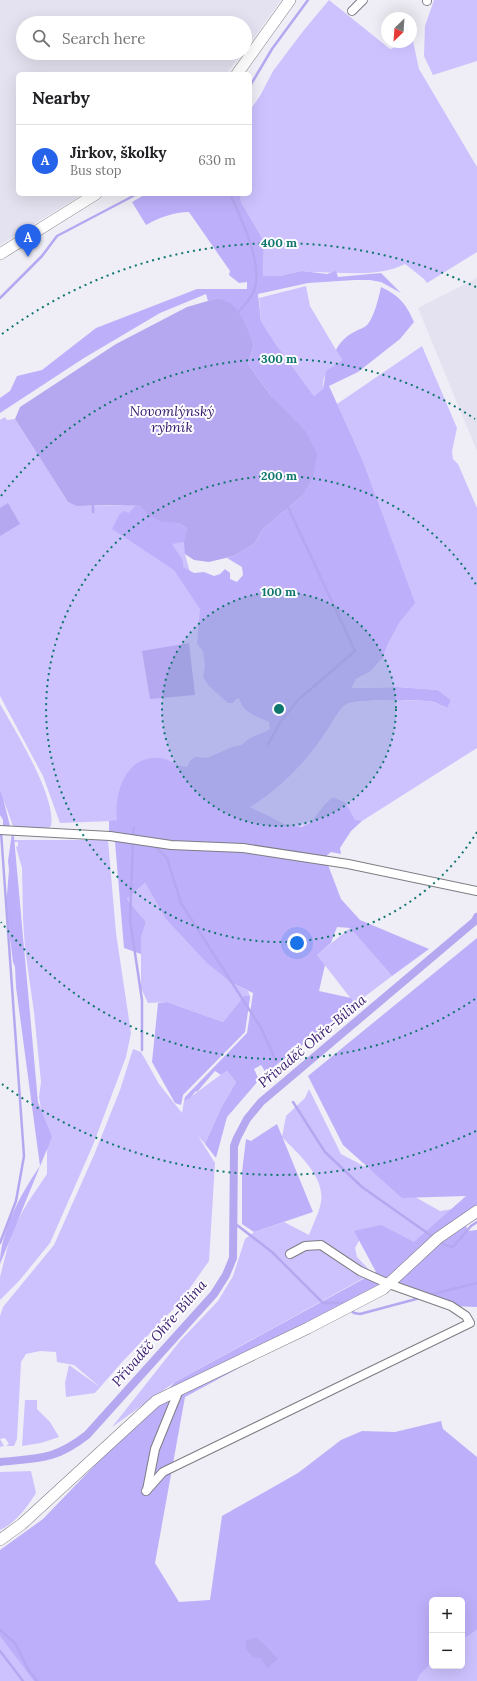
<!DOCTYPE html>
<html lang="en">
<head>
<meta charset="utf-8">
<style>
	body { margin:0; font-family:Lora,serif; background:#f6f6f6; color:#202124 }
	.controls { position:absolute; right:12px; bottom:12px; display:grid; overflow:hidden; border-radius:6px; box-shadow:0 4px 16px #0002 }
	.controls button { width:36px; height:36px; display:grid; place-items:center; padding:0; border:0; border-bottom:1px solid #e0e0e0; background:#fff; color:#202124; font:20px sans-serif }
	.compass { position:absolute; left:381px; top:12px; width:36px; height:36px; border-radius:50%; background:#fff; box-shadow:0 4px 16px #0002; rotate:205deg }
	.you { position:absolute; left:297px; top:943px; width:14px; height:14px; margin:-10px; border:3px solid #fff; border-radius:50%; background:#1a73e8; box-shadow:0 0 0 6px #1a73e833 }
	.badge { display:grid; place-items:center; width:26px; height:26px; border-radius:50%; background:#2563eb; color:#fff; font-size:13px; font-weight:700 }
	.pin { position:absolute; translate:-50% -33px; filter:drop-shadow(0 1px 2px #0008) }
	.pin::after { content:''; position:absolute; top:21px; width:14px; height:12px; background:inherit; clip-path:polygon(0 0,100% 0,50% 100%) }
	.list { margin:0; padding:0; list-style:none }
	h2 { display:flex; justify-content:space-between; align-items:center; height:52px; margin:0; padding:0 16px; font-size:17px }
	h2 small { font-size:13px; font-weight:400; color:#757577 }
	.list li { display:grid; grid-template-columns:26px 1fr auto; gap:12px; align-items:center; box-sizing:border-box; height:72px; padding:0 16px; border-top:1px solid #e0e0e0 }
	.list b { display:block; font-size:15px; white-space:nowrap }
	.list p { margin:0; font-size:13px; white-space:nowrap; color:#757577 }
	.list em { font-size:13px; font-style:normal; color:#757577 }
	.icon { flex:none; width:22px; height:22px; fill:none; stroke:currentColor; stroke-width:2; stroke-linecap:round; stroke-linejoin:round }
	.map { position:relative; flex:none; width:477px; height:1681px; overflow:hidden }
	.search { position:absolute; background:#fff; box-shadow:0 4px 16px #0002; left:16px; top:16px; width:236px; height:44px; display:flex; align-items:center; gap:10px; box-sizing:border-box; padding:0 14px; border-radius:22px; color:#757577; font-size:15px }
	.panel { position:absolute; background:#fff; box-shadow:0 4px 16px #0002; left:16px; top:72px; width:236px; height:124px; border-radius:6px }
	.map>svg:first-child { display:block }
	.built { fill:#e4e2f0 }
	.green { fill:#cdc2fe }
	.forest { fill:#beaffa }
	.water { fill:#b6a7f1 }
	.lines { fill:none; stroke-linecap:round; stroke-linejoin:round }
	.stream { stroke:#b6a7f1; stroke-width:2.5 }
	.canal { stroke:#b6a7f1; stroke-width:8 }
	.street-casing { stroke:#7e7d84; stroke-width:10 }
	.secondary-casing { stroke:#7e7d84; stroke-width:12 }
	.street { stroke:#fff; stroke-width:8 }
	.secondary { stroke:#fff; stroke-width:11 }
	.ring { fill:none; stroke:#0f766e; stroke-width:2; stroke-dasharray:2 4 }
	.labels { text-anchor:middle; stroke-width:4; stroke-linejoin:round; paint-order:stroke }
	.water-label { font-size:14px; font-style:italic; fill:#35176b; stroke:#fcfcff }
	.centre { fill:#0f766e; stroke:#fcfcff; stroke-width:2 }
	.ring-label { font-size:12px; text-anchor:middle; font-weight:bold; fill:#0f766e; stroke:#fcfcff; stroke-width:4; stroke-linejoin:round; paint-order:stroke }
</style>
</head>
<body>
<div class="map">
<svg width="477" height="1681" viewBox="0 0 477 1681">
	<rect width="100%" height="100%" fill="#efeef6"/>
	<g class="built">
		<path d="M0,0H281L245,50V23H23V53H242L226,74H18V194H83L0,245Z"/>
		<path d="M477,278V451L418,308Z"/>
	</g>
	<g class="green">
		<path d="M329,0L390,49L413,41L419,69L477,167V252L427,283L424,279L405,264C377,278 342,272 311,272L302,271L279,276H263L264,241L241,202L240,194H250V110L260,96L273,71L304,30Z"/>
		<path d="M434,0H477V61L433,75L424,56L425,26Z"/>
		<path d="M306,286L310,306L342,360C330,368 322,373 323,389L314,396L275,343L261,321L259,298Z"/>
		<path d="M422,346L457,428L452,451L453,459L458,464L477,508V748L362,821H355L346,803L324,805C318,813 312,824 302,826C292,830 260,812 249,807C274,792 307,760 324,735C330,726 337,710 347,704C356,699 421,699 432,702C437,703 442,706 446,708L451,700L438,690L398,687L352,688L356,679L370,672L382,659L389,642L400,622L414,603L363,461L337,404Z"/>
		<path d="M5,417L7,420L15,419L68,502C90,511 116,502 139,506C152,508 175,522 187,528L185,554L200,609L293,743L139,820L60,823L43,776L0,696V420Z"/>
		<path d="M0,704C15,730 57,798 51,826L45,831H15L13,826L0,790Z"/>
		<path d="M13,840H108L116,933L131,1033L126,1057L93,1145L50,1243L19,1281L0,1300V1277L12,1230L28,1202L47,1174V1147L39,1097L41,1082L34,1012L25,949L23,919L22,868L16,847L18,846V842H14Z"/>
		<path d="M145,883L155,900L232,983L248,991L250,996H244L223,1022L167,1002L148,1003L141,988V938L146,922L127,899Z"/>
		<path d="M350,928L392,976L355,1004L317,955Z"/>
		<path d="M133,1049L141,1052L159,1084L182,1113L184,1101C199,1092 213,1079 227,1071L236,1082L221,1108L205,1144L198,1136L215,1163L209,1261L180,1302L123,1361L95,1393L66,1397L65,1383L69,1365L100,1387L74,1365L57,1362L56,1352L40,1351L26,1354L21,1362L17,1439L14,1446H6L9,1444L5,1438L0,1439L4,1446L0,1447V1316L3,1307L54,1245L94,1155L120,1090Z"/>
		<path d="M309,1089L341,1154L379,1174L394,1185L440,1211L459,1208L413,1255L361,1237L355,1248L357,1257L377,1278L371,1274L175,1382L112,1427L180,1341L218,1301L233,1276L245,1239L254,1232L284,1222L309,1235C313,1224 319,1213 321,1202C325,1176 298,1154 282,1137L286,1116L305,1098Z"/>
		<path d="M25,1400H37V1409L50,1422L59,1437L41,1443L22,1446Z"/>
		<path d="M31,1471L36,1493C27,1507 16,1523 0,1530V1472Z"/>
		<path d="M477,1630V1681H417L420,1675L432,1662V1666H462V1640Z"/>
		<path d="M0,1631L45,1681H0Z"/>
	</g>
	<g class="forest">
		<path d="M146,194H240L241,202L264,241L263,276H279L302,271L327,274L336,271L338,277L381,273L401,293L381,282L370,280H355L308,283L258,294L261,321L275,343L314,396L323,389L326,371L342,360L336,350C340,342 347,335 356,331C359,329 364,328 367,325C374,318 379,297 381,287C400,296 406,304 414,322L400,339L358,372L329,386L363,461L415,603L400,622L389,642L382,659L370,672L356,679L352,688L398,687L438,690L451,700L447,708C442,706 437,703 433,702C422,699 357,699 347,704C338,709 330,727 324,735C305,763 278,790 250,807L285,824L302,827L311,822L324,805L333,797L346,803L355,820L362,821L351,831L340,848L341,854L331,852L325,857L341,899L360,920L429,949L392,976L350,928L337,927L331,943L317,955L325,965L319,991L351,998L355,1004L266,1073L261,1065L254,1069L259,1080L227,1117L216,1158L205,1144L221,1108L236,1082L227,1071L221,1075L215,1071L197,1092L196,1091L190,1098L184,1101L185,1097L247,1033L253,993L232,983L207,963L166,919L145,883L127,899L146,922L141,938V954L124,948L115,842L109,833V821L117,820C114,792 126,755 160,758C170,759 177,767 187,767L190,761L195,757L207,758L232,747L242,745C250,735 259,736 270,729L269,722C256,716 243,713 239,698L236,699L233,703H228L209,686L203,677L205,666L203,651L197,644L200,609L174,570L112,529L119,515L124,511L129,513L135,506H141L150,516L162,522L178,523L187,528L184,542L172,544L183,561V567L194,573L204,572L214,576L220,574L225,569L230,573V579L237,582L243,575L242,567L227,558L234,556L254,544L263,529L302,496L272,397L248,364L254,345L237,311L218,298L208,301L206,294L160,313L84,358L0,413V398L10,391L17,376L42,370L96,328L197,289H247V282L239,283L229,275L230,271L189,212C174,212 158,218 146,225L132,202Z"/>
		<path d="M0,790L3,798L11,830L3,831V820L0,815Z"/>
		<path d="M13,826L38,1102L52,1137L0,1264C0,1231 22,1192 40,1166L16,987L15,967L13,962L6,907L9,870L8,861Z"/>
		<path d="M477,938V1219L466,1226L468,1231L477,1230V1307L447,1306L387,1288L185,1397L155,1563L179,1602L210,1600L222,1516L298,1473L341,1440L362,1431L395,1432L441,1421L443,1429L477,1457V1630L462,1640V1600H432V1662L420,1675L417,1681H34L0,1636V1550L43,1519L175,1382L376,1272L354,1231L381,1225L414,1242L466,1196L402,1198L343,1145L308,1076Z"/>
		<path d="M244,996H250V998L245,1032L183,1095L181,1105L175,1103L152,1062L158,1003L167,1002L223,1022Z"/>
		<path d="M277,1124L313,1212L254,1232L242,1224V1172L246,1139L251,1141Z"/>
	</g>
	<g class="water">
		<path d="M218,298C221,300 226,301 230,303C242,312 248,332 254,345L248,364L272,397L306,432L317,454L313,476L302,496L263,529L254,544L234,556L209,562L194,560L185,554L184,542L187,528L178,523L162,522L149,516L141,506L121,505L77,506L68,502L15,419L20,407L116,344L187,307Z"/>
		<path d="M8,503L20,524L0,536V508Z"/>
		<path d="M189,643L195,695L150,699L142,651Z"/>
		<path d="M256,1637L268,1648L278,1659L267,1668L261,1658L253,1657L246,1649V1641Z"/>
	</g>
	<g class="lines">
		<g class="stream">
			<path d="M250,86L272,49L308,0"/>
			<path d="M230,194C241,218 264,266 254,291C251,299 242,307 237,314"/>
			<path d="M0,298L42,256L57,236L137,194"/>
			<path d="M93,512V503"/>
			<path d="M268,744L281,721L298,700L355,651L287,505"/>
			<path d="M134,828L133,835L145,838"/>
			<path d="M133,841L130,920L142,1000V1050"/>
			<path d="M152,844L167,858L181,903L261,1028L276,1061"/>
			<path d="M293,1102L325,1152L362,1187L433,1237"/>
			<path d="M233,1222L272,1252L323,1303H345"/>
			<path d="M439,1241L445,1245L453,1247L471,1226L477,1222"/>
			<path d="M0,1243L16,1201L24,1156L1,832"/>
			<path d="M429,1295L477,1283"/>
			<path d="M351,1310L354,1313L360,1314L420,1298"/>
			<path d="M0,1630L15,1643L28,1669L37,1681"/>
			<path d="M0,1651L23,1681"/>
		</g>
		<path class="canal" d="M0,1462C39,1458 55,1460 87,1435L214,1294L226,1275L233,1258L234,1146L237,1138L247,1119L261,1102L475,921L477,917"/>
		<g class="street-casing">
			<g id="street">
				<path d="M427,1V0"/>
				<path d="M352,11L363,0"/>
				<path d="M0,830L110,836L171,845L243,848L348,864L477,891"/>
				<path d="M147,1490L155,1449L179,1390"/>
				<path d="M146,1491L163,1472L470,1323L466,1316L451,1306L389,1284L360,1271L321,1245L305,1246L290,1254"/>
			</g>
		</g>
		<g class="secondary-casing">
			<g id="secondary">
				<path d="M237,74L290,0"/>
				<path d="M0,254L96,194"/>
				<path d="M0,1540L22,1524L156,1401L308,1328L383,1289L438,1238L477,1211"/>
			</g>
		</g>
		<use href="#street" class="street"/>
		<use href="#secondary" class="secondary"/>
	</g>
	<circle cx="279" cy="709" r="117" fill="#0f766e" fill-opacity=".12"/>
	<g class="ring">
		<circle cx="279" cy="709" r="117"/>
		<path d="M477 832A233 233 0 1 1 477 586"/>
		<path d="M475 999A350 350 0 0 1 1 922M1 496A350 350 0 0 1 475 419"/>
		<path d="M476 1131A466 466 0 0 1 2 1084M2 334A466 466 0 0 1 476 287"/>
	</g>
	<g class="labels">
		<g class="water-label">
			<text x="172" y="416">Novomlýnský<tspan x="172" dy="16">rybník</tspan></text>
			<text transform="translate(312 1041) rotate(-40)" y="5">Přivaděč Ohře-Bílina</text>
			<text transform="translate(159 1333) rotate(-49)" y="5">Přivaděč Ohře-Bílina</text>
		</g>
	</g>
	<circle cx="279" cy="709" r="6" class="centre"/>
	<g class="ring-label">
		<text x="279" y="247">400 m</text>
		<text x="279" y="363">300 m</text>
		<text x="279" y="480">200 m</text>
		<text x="279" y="596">100 m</text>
	</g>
</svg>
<div class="controls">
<button>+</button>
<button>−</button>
</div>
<svg class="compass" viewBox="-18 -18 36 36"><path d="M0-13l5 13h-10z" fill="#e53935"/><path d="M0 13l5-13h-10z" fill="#757577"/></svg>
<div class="you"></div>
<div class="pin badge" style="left:28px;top:257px">A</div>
<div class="search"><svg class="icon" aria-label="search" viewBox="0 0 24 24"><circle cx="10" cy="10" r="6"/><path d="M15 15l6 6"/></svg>Search here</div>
<section class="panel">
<h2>Nearby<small></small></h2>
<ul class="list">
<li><span class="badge">A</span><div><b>Jirkov, školky</b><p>Bus stop</p></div><em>630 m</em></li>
</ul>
</section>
</div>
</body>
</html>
